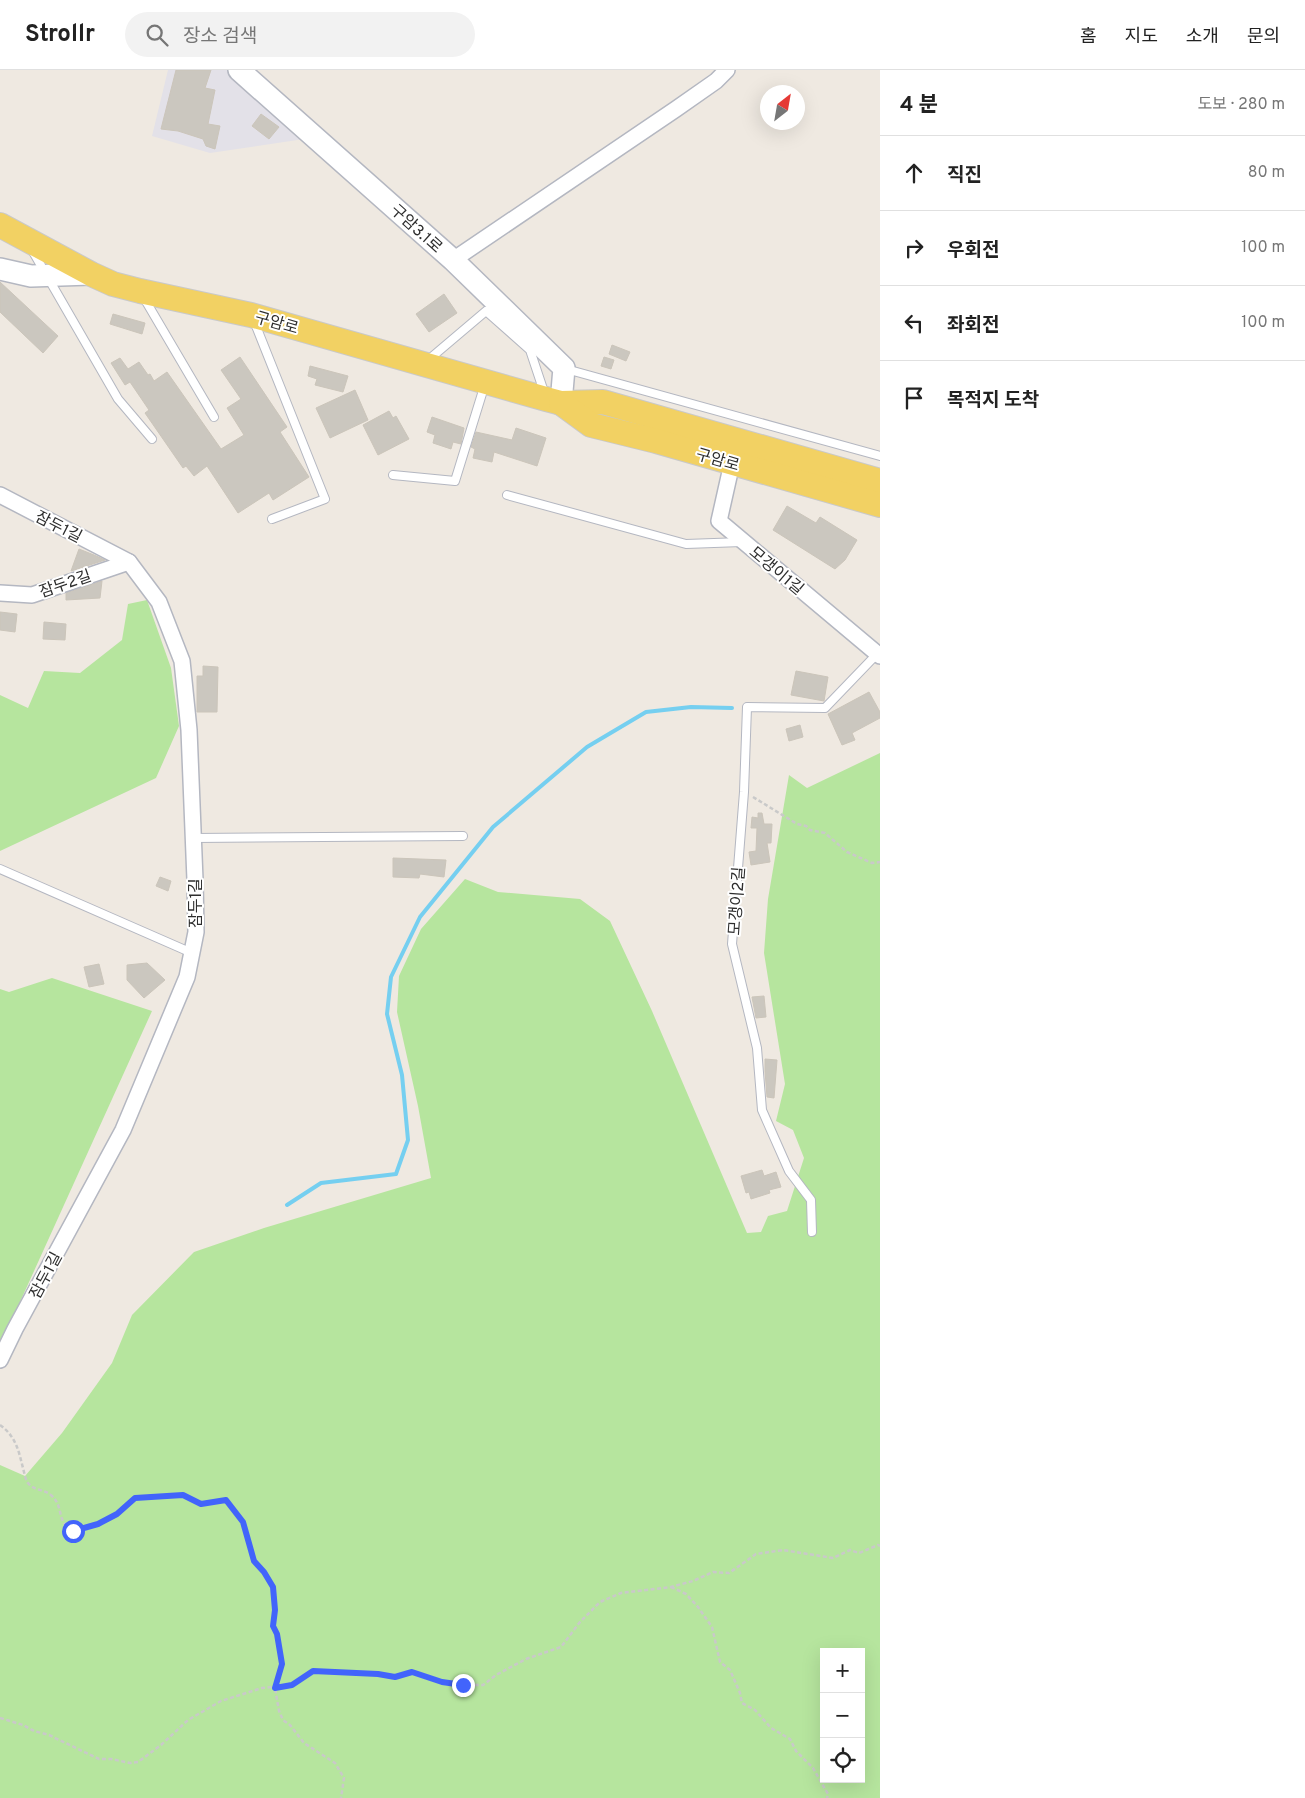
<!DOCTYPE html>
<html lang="ko">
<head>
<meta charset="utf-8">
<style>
	body { margin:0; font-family:Overpass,"Noto Sans KR",sans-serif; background:#f2f2f2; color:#222 }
	.controls { position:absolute; right:15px; bottom:15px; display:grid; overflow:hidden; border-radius:0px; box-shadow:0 5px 20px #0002 }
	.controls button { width:45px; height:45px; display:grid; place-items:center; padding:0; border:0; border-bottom:1px solid #e0e0e0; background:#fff; color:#222; font:25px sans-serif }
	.compass { position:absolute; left:760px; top:15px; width:45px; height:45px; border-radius:50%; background:#fff; box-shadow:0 5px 20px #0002; rotate:31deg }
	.stop { position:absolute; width:15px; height:15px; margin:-11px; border:4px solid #4264fb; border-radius:50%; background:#fff }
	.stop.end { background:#4264fb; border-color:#fff; box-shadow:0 1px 5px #0008 }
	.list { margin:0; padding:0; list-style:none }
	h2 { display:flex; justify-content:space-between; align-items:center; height:65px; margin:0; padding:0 20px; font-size:21px }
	h2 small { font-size:16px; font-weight:400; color:#767676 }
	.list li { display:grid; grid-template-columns:32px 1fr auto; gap:15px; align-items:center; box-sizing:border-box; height:75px; padding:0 20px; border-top:1px solid #e0e0e0 }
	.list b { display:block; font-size:19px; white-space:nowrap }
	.list em { font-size:16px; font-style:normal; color:#767676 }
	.icon { flex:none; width:28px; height:28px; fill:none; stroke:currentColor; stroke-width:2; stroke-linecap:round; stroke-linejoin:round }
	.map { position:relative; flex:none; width:880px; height:1728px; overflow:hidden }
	header { display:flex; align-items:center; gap:30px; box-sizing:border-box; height:70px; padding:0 25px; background:#fff; border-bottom:1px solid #e0e0e0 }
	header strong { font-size:24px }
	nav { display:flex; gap:28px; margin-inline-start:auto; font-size:18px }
	.search { width:350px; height:45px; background:#f2f2f2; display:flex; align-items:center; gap:12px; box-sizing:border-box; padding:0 18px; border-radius:28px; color:#767676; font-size:19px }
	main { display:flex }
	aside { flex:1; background:#fff }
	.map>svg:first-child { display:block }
	.industrial { fill:#e3e1e8 }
	.green { fill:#b6e59e; fill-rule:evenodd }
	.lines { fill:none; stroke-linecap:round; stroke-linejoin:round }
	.stream { stroke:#75cff0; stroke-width:4 }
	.building { fill:#cbc7bf; stroke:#cbc5ba }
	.lane-casing { stroke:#b4b7c1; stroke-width:10 }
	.street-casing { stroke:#b4b7c1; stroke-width:18 }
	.secondary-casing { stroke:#b4b7c1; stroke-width:24 }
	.primary-casing { stroke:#c9c9c9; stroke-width:26 }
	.path { stroke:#c9c9c9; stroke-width:2.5; stroke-dasharray:4 2.5; stroke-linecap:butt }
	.lane { stroke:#fff; stroke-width:8 }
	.street { stroke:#fff; stroke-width:15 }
	.secondary { stroke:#fff; stroke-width:21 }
	.primary { stroke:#f2d163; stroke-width:24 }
	.route { stroke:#4264fb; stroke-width:6 }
	.labels { text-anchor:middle; stroke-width:4; stroke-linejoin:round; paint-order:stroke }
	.street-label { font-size:16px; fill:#2e2e2e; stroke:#fff }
</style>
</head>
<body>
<header>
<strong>Strollr</strong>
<div class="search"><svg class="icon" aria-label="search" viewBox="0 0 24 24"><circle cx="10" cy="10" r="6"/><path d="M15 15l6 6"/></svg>장소 검색</div>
<nav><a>홈</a><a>지도</a><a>소개</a><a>문의</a></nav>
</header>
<main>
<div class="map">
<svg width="880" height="1728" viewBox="0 0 880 1728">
	<rect width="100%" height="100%" fill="#efe9e1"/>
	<path class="industrial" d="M168,0H229L304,69L210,83L152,66Z"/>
	<g class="green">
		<path d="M147,530L171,598L179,656L156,708L0,781V625L28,638L44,601L80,603L122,570L128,534Z"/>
		<path d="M880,683V1728H0V1395L25,1406L62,1363L112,1293L132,1245L194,1182L264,1158L431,1108L418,1036L397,942L399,906L421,859L465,809L498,822L580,829L610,851L652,941L747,1163L761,1162L768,1146L787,1141L804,1088L793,1060L776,1051L785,1014L764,883L768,829L789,705L807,718ZM824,1582H861V1709H824Z"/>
		<path d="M52,908L152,941L0,1276V919L9,922Z"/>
	</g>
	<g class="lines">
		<path class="stream" d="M287,1135L321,1113L396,1104L408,1070L402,1005L387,944L391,907L420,847L493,757L587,677L646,642L691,637L732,638"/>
	</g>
	<g class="building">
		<path d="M176,0H211L205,18L215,20L208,54L220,56L215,79L206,76L203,69L178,61L161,59Z"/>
		<path d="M261,44L279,57L269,69L252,56Z"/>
		<path d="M0,212L58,266L43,283L0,242Z"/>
		<path d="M444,224L457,243L429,262L416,244Z"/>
		<path d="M113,244L145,253L142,264L110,254Z"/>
		<path d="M612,275L630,282L626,291L609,284Z"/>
		<path d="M240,287L287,357L280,362L309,407L273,430L269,423L238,443L207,396L194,406L186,396L183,398L145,343L149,340L130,312L125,315L111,293L120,288L128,299L139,292L148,305L150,304L154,311L167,302L221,379L244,365L227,338L241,329L221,300Z"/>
		<path d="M604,287L614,290L611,299L601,296Z"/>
		<path d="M310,296L348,306L343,322L315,315L317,309L308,306Z"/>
		<path d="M355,320L368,350L330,368L316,338Z"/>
		<path d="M389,341L393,348L396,346L409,369L378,385L363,355Z"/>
		<path d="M432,347L464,358L461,374L453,372L451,379L433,373L435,365L427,362Z"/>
		<path d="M516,358L546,368L537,396L494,382L492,392L473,388L475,379L471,377L476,362L512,370Z"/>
		<path d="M787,436L816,453L820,447L857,470L845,490L835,499L773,460Z"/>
		<path d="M79,479L94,485L105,490L71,501Z"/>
		<path d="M102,511L100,528L66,530V523Z"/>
		<path d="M0,542L17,544L15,562L0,560Z"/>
		<path d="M44,552L66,554L65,570L43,569Z"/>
		<path d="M203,596L218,597L217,642H197V606H203Z"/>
		<path d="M796,601L828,607L824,631L791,625Z"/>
		<path d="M869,622L880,642V648L852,663L855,670L842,675L828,644Z"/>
		<path d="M800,655L803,667L789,671L786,659Z"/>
		<path d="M758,743H762L764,754H772L771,773H767L770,792L751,795L749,782L756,781L757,758H751L752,747L758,748Z"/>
		<path d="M393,788L446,790L444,807L420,804L419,808L393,807Z"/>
		<path d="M160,807L171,811L168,821L156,816Z"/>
		<path d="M147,893L165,910L144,928L127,910V895Z"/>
		<path d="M99,894L104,914L89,917L84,897Z"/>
		<path d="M764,926L766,947L756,948L752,927Z"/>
		<path d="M765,989L777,990L774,1028L767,1027L765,1001Z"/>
		<path d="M762,1100L764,1106L776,1102L781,1117L769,1120L770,1123L751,1129L749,1122L746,1123L741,1106Z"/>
	</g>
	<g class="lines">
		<g class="lane-casing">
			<g id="lane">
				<path d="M32,180L118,329L152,369"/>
				<path d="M144,228L214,347"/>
				<path d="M254,251L325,429L272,449"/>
				<path d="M427,291L486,241L530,280L545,325"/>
				<path d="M566,299L880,386"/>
				<path d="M393,405L455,411L485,314"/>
				<path d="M507,425L686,474L742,472"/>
				<path d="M194,768L463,766"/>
				<path d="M0,799L192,883"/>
				<path d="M812,1162L811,1130L789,1101L762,1040L757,978L732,874L744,722L747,637L825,638L877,584"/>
			</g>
		</g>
		<g class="street-casing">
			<g id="street">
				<path d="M453,190L676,39L716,11L727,0"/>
				<path d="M732,393L719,451L880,586"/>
				<path d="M0,425L129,492L159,532L182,591L189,660L195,810L196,862L187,907L123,1060L15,1259L0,1290"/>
				<path d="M0,523L32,525L129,492"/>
			</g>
		</g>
		<g class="secondary-casing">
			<g id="secondary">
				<path d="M239,0L453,190L564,298L561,333"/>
				<path d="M0,199L31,206L91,204"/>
			</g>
		</g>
		<g class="primary-casing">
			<g id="primary">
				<path d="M0,155L91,204L113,214L140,221L251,245L546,329L561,333L603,332L880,411"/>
				<path d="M561,333L591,355L656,371L880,435"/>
			</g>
		</g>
		<g class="path">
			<path d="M753,727L797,754L806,756L810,760L825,763L847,782L872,793L880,792"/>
			<path d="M0,1355C17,1367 19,1383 24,1402C25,1406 26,1411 28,1413C34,1421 45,1419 52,1426C64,1437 56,1452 73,1461L98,1454L117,1445L135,1428L183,1425L201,1434L226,1430L243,1452L253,1491L264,1502L273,1517L275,1540L273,1556L277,1564L282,1594L275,1618L279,1641L283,1650L290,1655L304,1673L335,1693L344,1708L341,1728"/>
			<path d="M671,1517L686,1524L698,1537L712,1557L720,1592L730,1600L740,1623L742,1633L755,1640L771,1658L790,1669L796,1681L813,1698L828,1724L827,1728"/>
			<path d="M0,1648L23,1655L34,1661L49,1665L99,1689H111L130,1693L138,1692L161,1675L188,1650L221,1631L262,1618L292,1615L313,1601L378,1604L395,1607L412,1602L442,1612L463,1615H483L496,1605L526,1589L561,1577L580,1552L600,1532L621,1523L671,1517L693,1511L713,1502L729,1503L756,1484L783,1480L833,1488L850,1480L859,1483L878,1475L880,1476"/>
		</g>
		<use href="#lane" class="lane"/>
		<use href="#street" class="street"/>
		<use href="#secondary" class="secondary"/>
		<use href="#primary" class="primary"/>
	</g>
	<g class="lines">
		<path class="route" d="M73,1461L98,1454L117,1444L135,1428L183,1425L201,1434L226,1430L243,1452L254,1491L264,1502L273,1517L275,1540L273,1556L277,1564L282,1594L275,1618L292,1615L313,1601L378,1604L395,1607L412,1602L442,1612L463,1615"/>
	</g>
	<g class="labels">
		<g class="street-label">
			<text transform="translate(417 158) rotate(42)" y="6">구암3.1로</text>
			<text transform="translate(277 252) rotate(16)" y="6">구암로</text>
			<text transform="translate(718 389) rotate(16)" y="6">구암로</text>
			<text transform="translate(59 456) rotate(27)" y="6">잠두1길</text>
			<text transform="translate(777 500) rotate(40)" y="6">모갱이1길</text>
			<text transform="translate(65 513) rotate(-19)" y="6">잠두2길</text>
			<text transform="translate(736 831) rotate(-86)" y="6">모갱이2길</text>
			<text transform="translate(195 833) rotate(-90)" y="6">잠두1길</text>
			<text transform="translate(45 1205) rotate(-62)" y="6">잠두1길</text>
		</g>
	</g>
</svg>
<div class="controls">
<button>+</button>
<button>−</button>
<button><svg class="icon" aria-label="locate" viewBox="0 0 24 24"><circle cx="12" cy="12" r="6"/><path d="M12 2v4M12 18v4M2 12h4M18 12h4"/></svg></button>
</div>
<svg class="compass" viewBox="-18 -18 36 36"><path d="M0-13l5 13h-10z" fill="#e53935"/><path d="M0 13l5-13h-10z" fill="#767676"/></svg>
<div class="stop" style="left:73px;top:1461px"></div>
<div class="stop end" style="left:463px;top:1615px"></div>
</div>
<aside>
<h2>4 분<small>도보 · 280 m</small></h2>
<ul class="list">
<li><svg class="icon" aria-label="ahead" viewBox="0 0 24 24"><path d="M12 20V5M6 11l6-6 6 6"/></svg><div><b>직진</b></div><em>80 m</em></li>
<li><svg class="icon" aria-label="right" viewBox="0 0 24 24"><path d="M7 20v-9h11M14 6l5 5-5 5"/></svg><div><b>우회전</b></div><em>100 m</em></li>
<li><svg class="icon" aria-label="left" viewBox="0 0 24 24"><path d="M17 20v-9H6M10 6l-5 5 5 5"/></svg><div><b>좌회전</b></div><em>100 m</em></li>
<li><svg class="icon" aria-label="arrive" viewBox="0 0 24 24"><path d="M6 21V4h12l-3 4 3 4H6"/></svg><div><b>목적지 도착</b></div></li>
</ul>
</aside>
</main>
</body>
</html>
